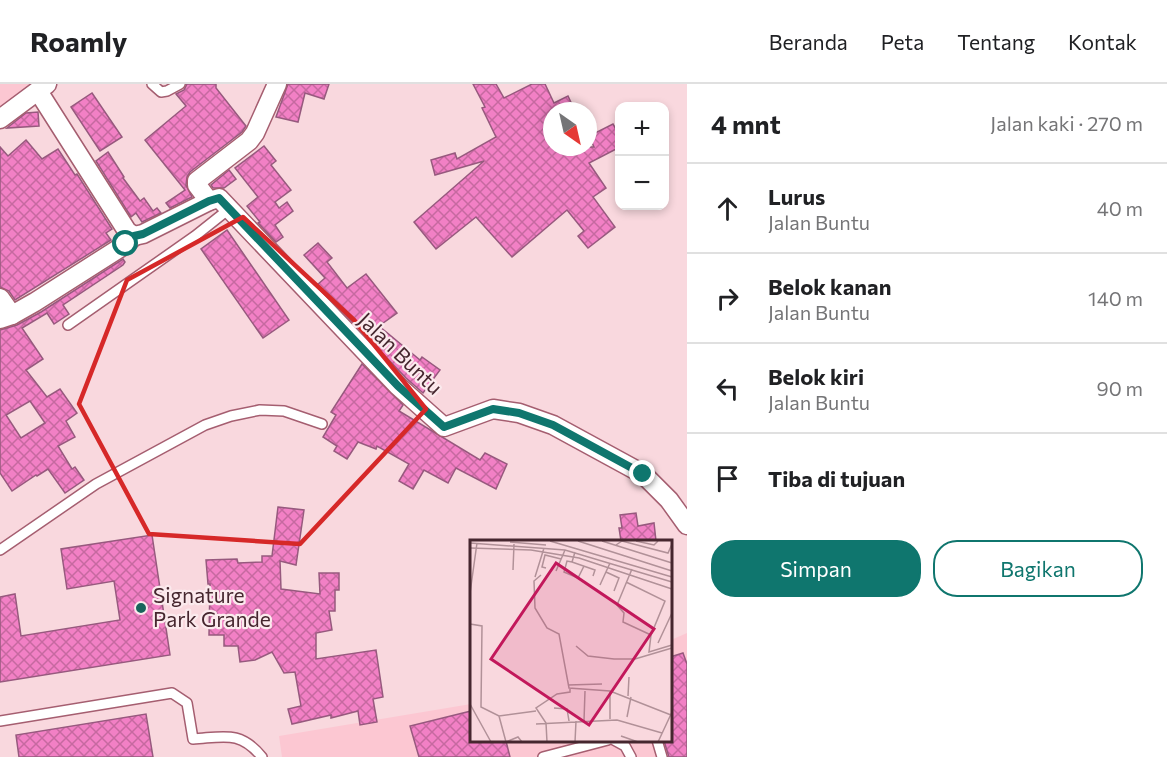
<!DOCTYPE html>
<html lang="id">
<head>
<meta charset="utf-8">
<style>
	body { margin:0; font-family:Commissioner,sans-serif; background:#f6f6f6; color:#202124 }
	.controls { position:absolute; right:18px; top:18px; display:grid; overflow:hidden; border-radius:12px; box-shadow:0 3px 9px #0003 }
	.controls button { width:54px; height:54px; display:grid; place-items:center; padding:0; border:0; border-bottom:2px solid #e0e0e0; background:#fff; color:#202124; font:30px sans-serif }
	.compass { position:absolute; left:543px; top:18px; width:54px; height:54px; border-radius:50%; background:#fff; box-shadow:0 3px 9px #0003; rotate:146deg }
	.stop { position:absolute; width:18px; height:18px; margin:-14px; border:4px solid #0f766e; border-radius:50%; background:#fff }
	.stop.end { background:#0f766e; border-color:#fff; box-shadow:0 2px 6px #0008 }
	.list { margin:0; padding:0; list-style:none }
	h2 { display:flex; justify-content:space-between; align-items:center; height:78px; margin:0; padding:0 24px; font-size:26px }
	h2 small { font-size:20px; font-weight:400; color:#757577 }
	.list li { display:grid; grid-template-columns:39px 1fr auto; gap:18px; align-items:center; box-sizing:border-box; height:90px; padding:0 24px; border-top:2px solid #e0e0e0 }
	.list b { display:block; font-size:22px; white-space:nowrap }
	.list p { margin:0; font-size:20px; white-space:nowrap; color:#757577 }
	.list em { font-size:20px; font-style:normal; color:#757577 }
	.actions { display:flex; gap:12px; padding:18px 24px }
	.actions a { flex:1; padding:14px 0; border:2px solid #0f766e; border-radius:24px; text-align:center; font-size:21px; color:#0f766e }
	.actions .main { background:#0f766e; color:#fff }
	.icon { flex:none; width:33px; height:33px; fill:none; stroke:currentColor; stroke-width:2; stroke-linecap:round; stroke-linejoin:round }
	.map { position:relative; flex:none; width:687px; height:673px; overflow:hidden }
	header { display:flex; align-items:center; gap:36px; box-sizing:border-box; height:84px; padding:0 30px; background:#fff; border-bottom:2px solid #e0e0e0 }
	header strong { font-size:28px }
	nav { display:flex; gap:33px; margin-inline-start:auto; font-size:21px }
	main { display:flex }
	aside { flex:1; background:#fff }
	.map>svg:first-child { display:block }
	.built { fill:#fcc7d2 }
	.building { fill:url(#building-cross-hatch); stroke:#97597e; stroke-width:1.5; fill-rule:evenodd }
	.lines { fill:none; stroke-linecap:round; stroke-linejoin:round }
	.lane-casing { stroke:#a55e70; stroke-width:12 }
	.street-casing { stroke:#a55e70; stroke-width:21 }
	.lane { stroke:#fff; stroke-width:9 }
	.street { stroke:#fff; stroke-width:18 }
	.route { stroke:#0f766e; stroke-width:8 }
	.marked { fill:none; stroke:#d62828; stroke-width:4.5; stroke-linejoin:round }
	.poi-dot { fill:#19645c; stroke:#fbeaed; stroke-width:2 }
	.labels { text-anchor:middle; stroke-width:4.5; stroke-linejoin:round; paint-order:stroke }
	.street-label { font-size:21px; fill:#46272f; stroke:#fbeaed }
	.poi-label { font-size:21px; fill:#46272f; stroke:#fbeaed; text-anchor:start }
	.inset-road { fill:none; stroke:#b19198; stroke-width:1.5 }
	.view { fill:#c2185b; fill-opacity:0.15; stroke:#c2185b; stroke-width:3 }
	.inset-edge { fill:none; stroke:#46272f; stroke-width:3 }
</style>
</head>
<body>
<header>
<strong>Roamly</strong>
<nav><a>Beranda</a><a>Peta</a><a>Tentang</a><a>Kontak</a></nav>
</header>
<main>
<div class="map">
<svg width="687" height="673" viewBox="0 0 687 673">
	<defs>
		<pattern id="building-cross-hatch" width="8" height="8" patternUnits="userSpaceOnUse" patternTransform="scale(1.5)"><rect width="8" height="8" fill="#f280c5"/><path d="M0 0l8 8M0 8l8-8" fill="none" stroke="#c669a0"/></pattern>
	</defs>
	<rect width="100%" height="100%" fill="#f9d8de"/>
	<g class="built">
		<path d="M0,0H57L0,45Z"/>
		<path d="M687,549V673H282L279,652L471,620V656H670L671,556Z"/>
	</g>
	<g class="building">
		<path d="M187,0H216V4L246,42L242,48L190,88L187,93L186,101L192,113L170,124L166,119L185,106L145,56L186,22L176,10L184,6Z"/>
		<path d="M288,0H329L324,15L305,9L298,38L276,33Z"/>
		<path d="M473,0H496L504,14L532,0H545L554,19L568,12L575,27H552V63H594L589,52L613,40L620,52V63L589,79L606,104L593,113L615,143L588,164L578,152L584,147L567,126L512,173L476,133L436,165L414,138L484,77L435,91L431,76L455,69L457,75L496,53L482,24L485,23Z"/>
		<path d="M92,9L122,53L100,67L71,23Z"/>
		<path d="M38,28L39,42L7,44L26,29Z"/>
		<path d="M26,56L42,75L58,65L75,91L77,90L112,145L106,149L111,156L15,216L9,207L0,203V63L8,72Z"/>
		<path d="M264,62L276,77L271,81L291,106L275,118L279,124L287,118L293,127L275,141L283,153L276,158L258,139L260,138L247,122L258,113L235,84Z"/>
		<path d="M108,68L124,93L123,94L140,117L144,114L153,127L157,124L161,129L142,138L136,129L131,133L96,77Z"/>
		<path d="M229,86L236,95L224,104H213L211,101Z"/>
		<path d="M227,146L289,236L263,254L201,165Z"/>
		<path d="M318,159L332,174L327,178L347,204L366,190L397,229L379,242L420,276L422,273L440,286L423,309L406,294L317,201L325,194L304,171Z"/>
		<path d="M123,175L125,178L123,181L63,221L69,230L54,240L47,229L22,244L43,275L26,286L47,313L60,305L77,329L66,337L75,353L58,362L72,385L75,383L84,396L65,409L48,385L37,392L36,391L12,407L0,389V246L17,241L41,228ZM30,317L45,339L21,354L6,331Z"/>
		<path d="M362,280L403,321L399,327L480,376L485,369L507,380L496,405L456,384L448,399L424,386L413,405L399,397L409,380L377,362L376,365L358,358L347,375L334,367L337,362L323,353L336,331L331,328Z"/>
		<path d="M278,423L304,426L296,481L280,477L281,505L320,510L319,489H339V506H335V527H329L332,546L316,549V575L376,566L383,613L373,615L377,638L360,641L358,627L331,634V631L292,640L288,625L301,622L295,588L284,589L272,568L255,576L240,578L238,562H224V551H209L210,500H208L206,476L237,475L238,479L262,478V472H272Z"/>
		<path d="M636,429L638,442L654,439L656,457H621L619,444H622L620,431Z"/>
		<path d="M152,451L170,571L0,598V513L15,510L21,552L120,536L114,497L67,505L61,465Z"/>
		<path d="M683,569L687,580V673H669L664,657H670V573Z"/>
		<path d="M471,627V657H506L510,673H419L410,642Z"/>
		<path d="M146,630L153,673H19L16,651Z"/>
	</g>
	<g class="lines">
		<g class="lane-casing">
			<g id="lane">
				<path d="M152,0L161,8L167,7L180,0"/>
				<path d="M68,241L195,152L229,125"/>
				<path d="M0,466L96,400L205,341L231,332L260,326L284,327L322,340"/>
				<path d="M0,637L172,609L187,619L193,655C224,653 240,646 262,673"/>
				<path d="M614,656L625,662L631,673"/>
				<path d="M657,656L662,673"/>
				<path d="M543,673L608,656"/>
			</g>
		</g>
		<g class="street-casing">
			<g id="street">
				<path d="M38,7L127,147L134,152"/>
				<path d="M0,35L47,0"/>
				<path d="M209,117L197,101V97L249,57L255,49L277,0"/>
				<path d="M134,152L143,150L209,117L219,114L398,302L444,343L493,325L519,329L553,341L643,390L669,416L687,441"/>
				<path d="M0,214L12,231"/>
				<path d="M0,235L12,231L35,218L126,160L134,152"/>
			</g>
		</g>
		<use href="#lane" class="lane"/>
		<use href="#street" class="street"/>
	</g>
	<g class="lines">
		<path class="route" d="M126,160L134,152L143,150L209,117L219,114L398,302L444,343L493,325L519,329L553,341L643,390"/>
	</g>
	<path class="marked" d="M243,133L354,236L426,325L300,460L149,450L79,320L127,196Z"/>
	<circle class="poi-dot" cx="141" cy="524" r="6"/>
	<g class="labels">
		<g class="street-label">
			<text transform="translate(400 270) rotate(44)" y="7">Jalan Buntu</text>
		</g>
		<g class="poi-label">
			<text x="153" y="519">Signature<tspan x="153" dy="24">Park Grande</tspan></text>
		</g>
	</g>
	<g transform="translate(470 456)">
		<rect width="202" height="202" fill="#f9d8de"/>
		<path class="inset-road" d="M80,1L202,37M108,1L202,31M132,1L202,23M166,1L184,5L188,1M40,2L76,5M0,3L95,10L202,42M146,5L152,1L198,13L202,4M0,8L61,10L109,18L202,49M105,12L102,22L125,30L123,36M102,22L97,21L94,32L108,38L114,26M76,28L72,27L75,15L91,19M162,29L147,65L154,73L153,82L181,95M43,30L44,4M86,31L95,10M136,32L149,38L144,51M71,35L64,41L65,68L77,88L89,94L99,148L140,151L201,175M65,37L74,8M156,42L195,61L181,95L179,112L202,105M130,45L140,23M0,53L7,3M0,84L12,86L11,167L29,176L66,171M188,103L202,73M106,106L118,116L144,119H165L202,108M98,145L132,144M140,151V179M158,156L159,137M0,164L21,202M84,168L97,169L99,181M29,176L36,202M157,177L161,157M114,181L115,151M66,184L147,180L192,193M151,196L168,202M36,202L48,197L52,202M77,202L76,183L66,168L87,154L100,152V148M105,202L106,181M188,202L202,172"/>
		<path class="view" d="M86,23L184,89L119,185L21,119Z"/>
		<rect width="202" height="202" class="inset-edge"/>
	</g>
</svg>
<div class="controls">
<button>+</button>
<button>−</button>
</div>
<svg class="compass" viewBox="-18 -18 36 36"><path d="M0-13l5 13h-10z" fill="#e53935"/><path d="M0 13l5-13h-10z" fill="#757577"/></svg>
<div class="stop" style="left:126px;top:160px"></div>
<div class="stop end" style="left:643px;top:390px"></div>
</div>
<aside>
<h2>4 mnt<small>Jalan kaki · 270 m</small></h2>
<ul class="list">
<li><svg class="icon" aria-label="ahead" viewBox="0 0 24 24"><path d="M12 20V5M6 11l6-6 6 6"/></svg><div><b>Lurus</b><p>Jalan Buntu</p></div><em>40 m</em></li>
<li><svg class="icon" aria-label="right" viewBox="0 0 24 24"><path d="M7 20v-9h11M14 6l5 5-5 5"/></svg><div><b>Belok kanan</b><p>Jalan Buntu</p></div><em>140 m</em></li>
<li><svg class="icon" aria-label="left" viewBox="0 0 24 24"><path d="M17 20v-9H6M10 6l-5 5 5 5"/></svg><div><b>Belok kiri</b><p>Jalan Buntu</p></div><em>90 m</em></li>
<li><svg class="icon" aria-label="arrive" viewBox="0 0 24 24"><path d="M6 21V4h12l-3 4 3 4H6"/></svg><div><b>Tiba di tujuan</b></div></li>
</ul>
<div class="actions"><a class="main">Simpan</a><a>Bagikan</a></div>
</aside>
</main>
</body>
</html>
